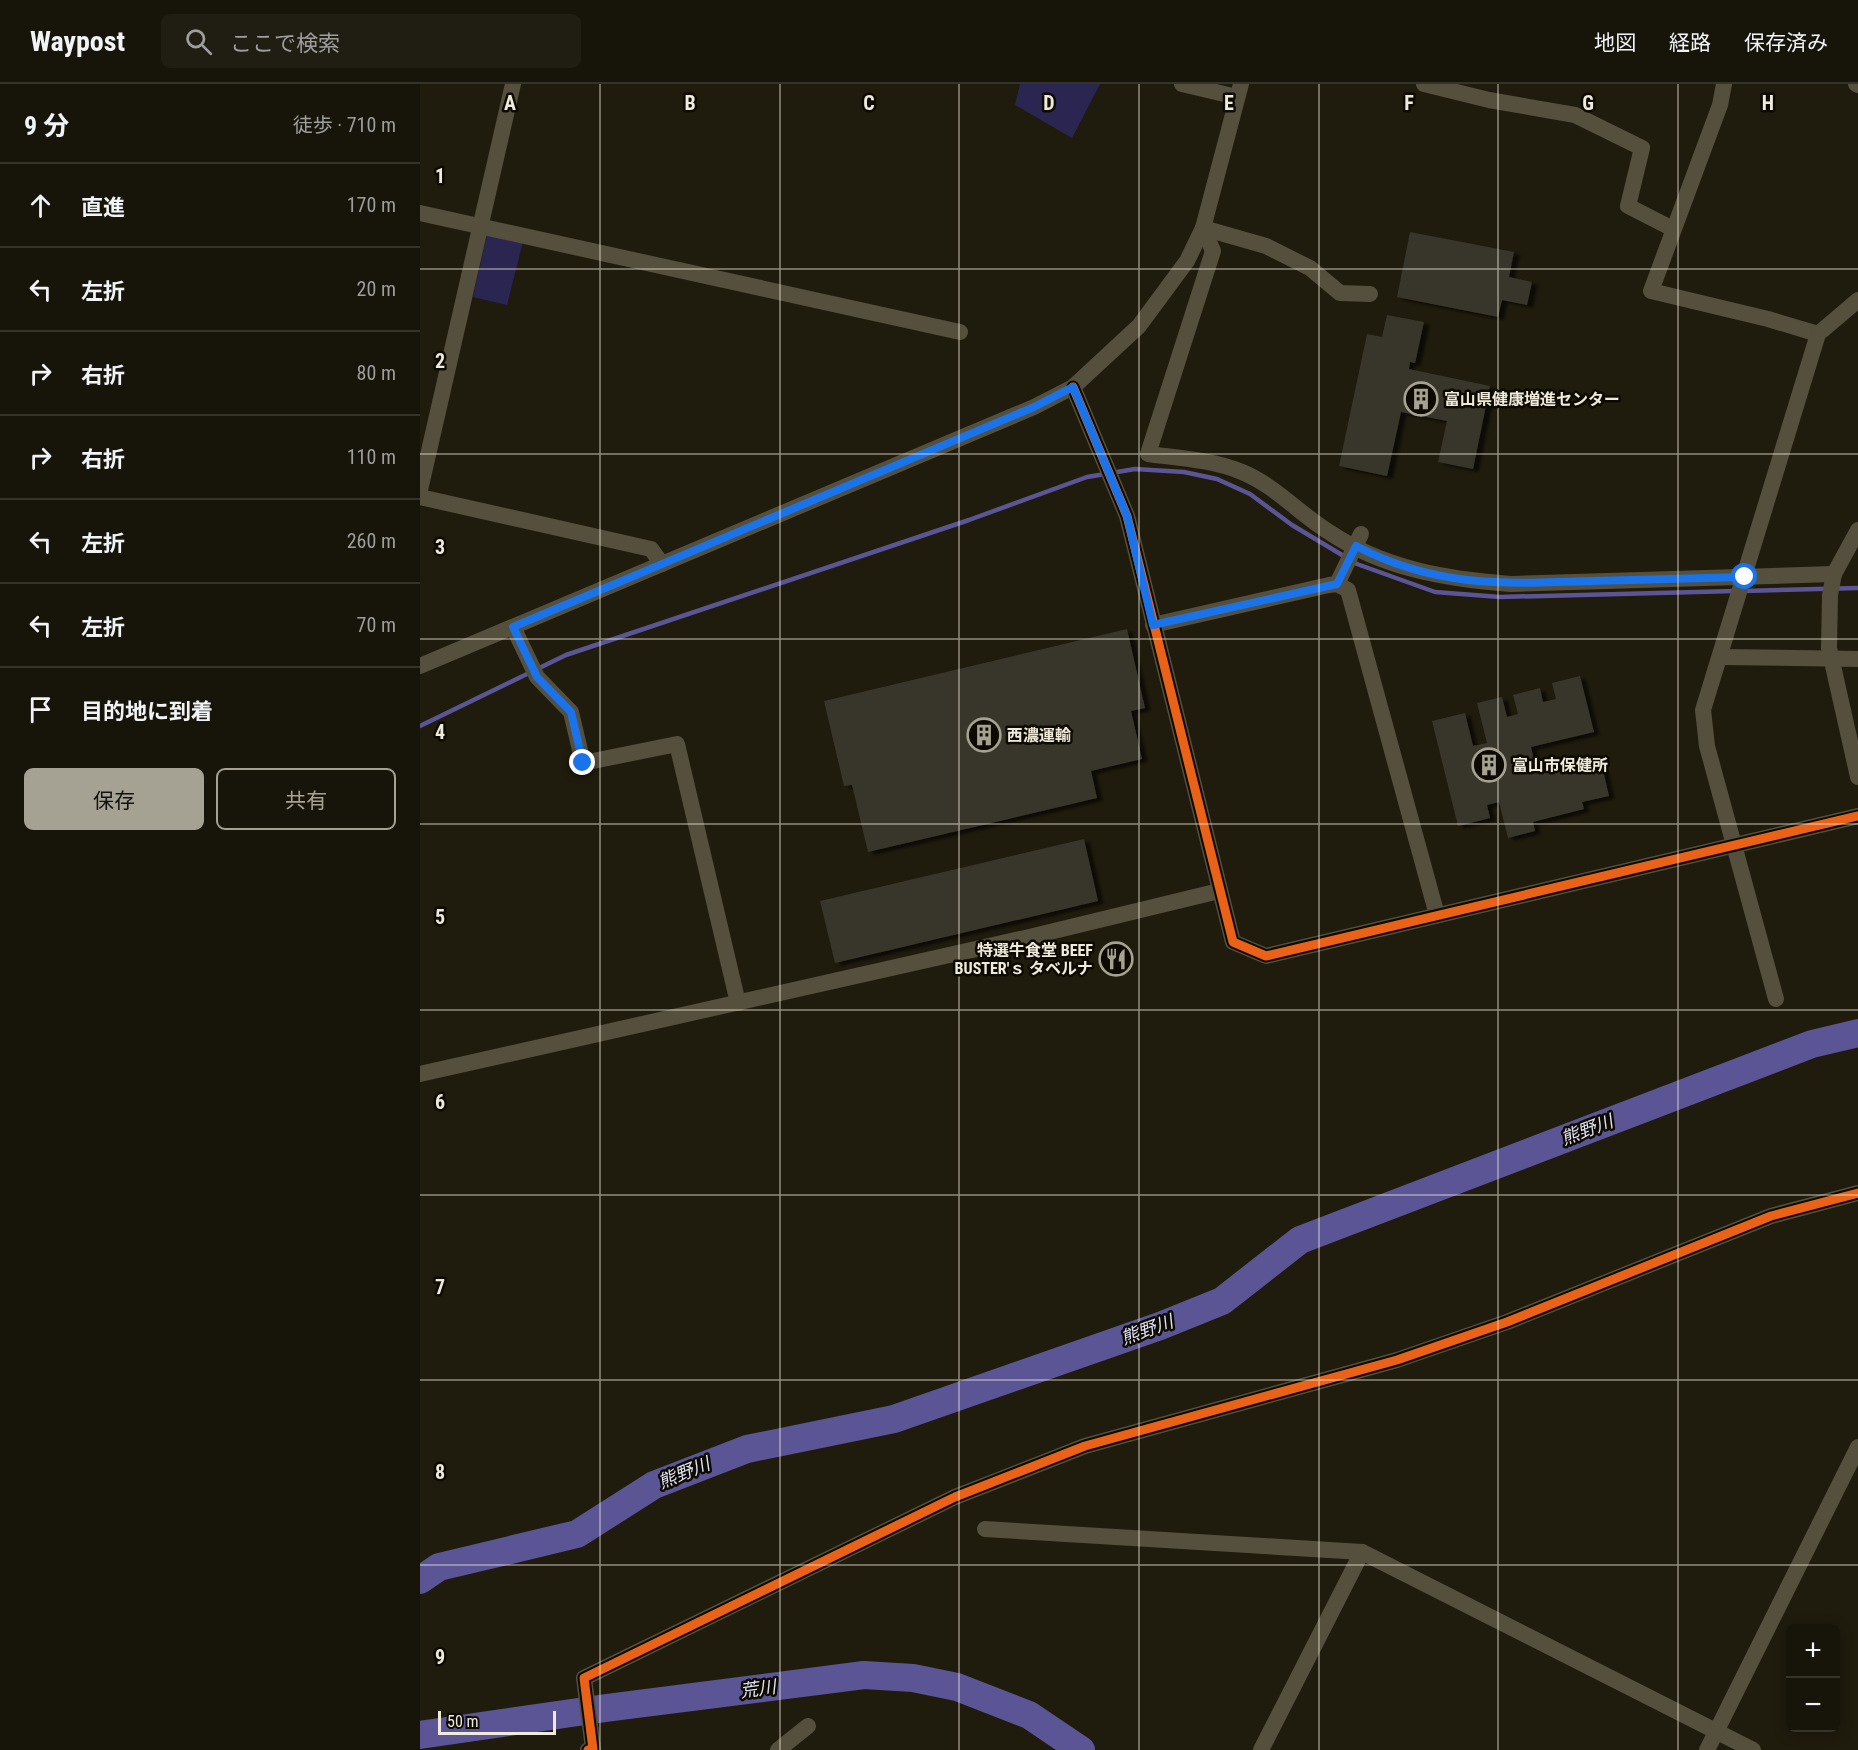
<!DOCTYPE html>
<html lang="ja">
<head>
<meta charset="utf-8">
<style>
	body { margin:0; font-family:"Roboto Condensed","Noto Sans JP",sans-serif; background:#201d13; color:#f1f3f6 }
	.controls { position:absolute; right:18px; bottom:18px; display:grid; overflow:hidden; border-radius:9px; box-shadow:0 3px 15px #0003 }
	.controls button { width:54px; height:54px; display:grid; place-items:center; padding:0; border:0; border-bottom:2px solid #36332b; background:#17140a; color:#f1f3f6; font:30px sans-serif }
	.scale { position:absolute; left:18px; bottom:15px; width:118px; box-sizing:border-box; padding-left:6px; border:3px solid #efeadb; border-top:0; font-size:16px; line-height:21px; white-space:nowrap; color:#efeadb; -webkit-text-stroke:4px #0d0a02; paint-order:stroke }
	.stop { position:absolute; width:18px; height:18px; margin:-14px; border:4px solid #1a73e8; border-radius:50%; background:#fff }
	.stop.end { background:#1a73e8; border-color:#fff; box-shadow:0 2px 6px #0008 }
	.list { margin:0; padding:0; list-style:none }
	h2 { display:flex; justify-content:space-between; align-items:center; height:78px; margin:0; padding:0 24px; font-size:26px }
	h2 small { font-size:20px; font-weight:400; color:#9e9e9c }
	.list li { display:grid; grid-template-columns:39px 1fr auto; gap:18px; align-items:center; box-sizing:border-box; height:84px; padding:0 24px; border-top:2px solid #36332b }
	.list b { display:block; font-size:22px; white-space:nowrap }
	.list em { font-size:20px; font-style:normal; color:#9e9e9c }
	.actions { display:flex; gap:12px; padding:18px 24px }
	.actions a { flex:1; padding:14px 0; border:2px solid #a6a293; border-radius:9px; text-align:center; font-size:21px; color:#a6a293 }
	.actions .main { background:#a6a293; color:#111 }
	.icon { flex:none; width:33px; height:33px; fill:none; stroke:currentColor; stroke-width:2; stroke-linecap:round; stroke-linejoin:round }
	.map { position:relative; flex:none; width:1438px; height:1666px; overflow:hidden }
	header { display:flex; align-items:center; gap:36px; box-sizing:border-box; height:84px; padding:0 30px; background:#17140a; border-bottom:2px solid #36332b }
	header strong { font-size:28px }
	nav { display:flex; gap:33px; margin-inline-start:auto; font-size:21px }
	.search { width:420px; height:54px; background:#201d13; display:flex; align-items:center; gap:15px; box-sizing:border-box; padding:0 21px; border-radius:9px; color:#9e9e9c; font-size:22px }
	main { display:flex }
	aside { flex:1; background:#17140a }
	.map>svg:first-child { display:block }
	.green { fill:#2b2551 }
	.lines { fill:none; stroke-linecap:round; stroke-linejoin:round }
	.stream { stroke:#5b5595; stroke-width:4.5 }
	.river { stroke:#5b5595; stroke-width:28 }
	.building { fill:#39352a; filter:url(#shadow) }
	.minor { stroke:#554f3d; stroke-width:16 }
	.cycleway-casing { stroke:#0d0a02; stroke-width:13 }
	.cycleway { stroke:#ea6118; stroke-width:9 }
	.route { stroke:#1a73e8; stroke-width:8 }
	.grid { fill:none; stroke:#efeadb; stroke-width:1.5; stroke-opacity:0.55 }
	.labels { text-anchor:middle; stroke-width:5; stroke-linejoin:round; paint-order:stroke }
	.poi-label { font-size:16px; font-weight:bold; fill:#efeadb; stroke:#0d0a02; text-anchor:start }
	.water-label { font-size:18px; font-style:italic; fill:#e2e2f7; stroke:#0d0a02 }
	.grid-label { font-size:20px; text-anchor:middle; font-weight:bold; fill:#efeadb; stroke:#0d0a02; stroke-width:5; stroke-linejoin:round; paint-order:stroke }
</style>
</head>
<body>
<header>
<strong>Waypost</strong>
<div class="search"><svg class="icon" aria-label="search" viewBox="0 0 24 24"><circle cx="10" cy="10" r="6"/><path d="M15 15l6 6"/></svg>ここで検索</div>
<nav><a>地図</a><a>経路</a><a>保存済み</a></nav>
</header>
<main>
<aside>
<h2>9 分<small>徒歩 · 710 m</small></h2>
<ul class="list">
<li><svg class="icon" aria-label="ahead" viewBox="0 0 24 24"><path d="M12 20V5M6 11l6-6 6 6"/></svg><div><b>直進</b></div><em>170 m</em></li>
<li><svg class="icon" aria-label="left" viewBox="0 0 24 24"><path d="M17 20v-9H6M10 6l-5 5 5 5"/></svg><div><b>左折</b></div><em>20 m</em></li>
<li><svg class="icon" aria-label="right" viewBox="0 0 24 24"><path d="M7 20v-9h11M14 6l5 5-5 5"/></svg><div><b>右折</b></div><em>80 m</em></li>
<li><svg class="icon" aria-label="right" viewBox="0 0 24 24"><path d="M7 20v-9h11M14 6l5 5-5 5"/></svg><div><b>右折</b></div><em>110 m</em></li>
<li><svg class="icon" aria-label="left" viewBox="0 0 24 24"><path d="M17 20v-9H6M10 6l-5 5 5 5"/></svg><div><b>左折</b></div><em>260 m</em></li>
<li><svg class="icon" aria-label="left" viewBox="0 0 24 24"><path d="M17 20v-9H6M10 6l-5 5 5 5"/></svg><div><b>左折</b></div><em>70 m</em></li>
<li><svg class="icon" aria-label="arrive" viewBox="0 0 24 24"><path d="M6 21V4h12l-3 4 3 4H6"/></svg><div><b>目的地に到着</b></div></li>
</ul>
<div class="actions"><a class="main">保存</a><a>共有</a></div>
</aside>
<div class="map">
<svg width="1438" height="1666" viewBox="0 0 1438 1666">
	<defs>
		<filter id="shadow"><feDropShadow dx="5.5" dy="3" stdDeviation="1.5" flood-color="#0009"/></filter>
	</defs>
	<rect width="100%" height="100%" fill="#1f1b0d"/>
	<g class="green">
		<path d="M600,0H680L652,54L595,21Z"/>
		<path d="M67,150L103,158L87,221L53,213Z"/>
	</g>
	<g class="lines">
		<g class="stream">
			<path d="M1324,507L1438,504"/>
			<path d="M0,642L146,571L549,436L667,393L715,385L764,388L797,395L830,410L872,441L937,480L1015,508L1080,513L1315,507"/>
		</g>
		<g class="river">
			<path d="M0,1496L19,1483L157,1450L234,1401L327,1365L474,1335L740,1242L802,1217L880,1156L1392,960L1438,949"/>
			<path d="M0,1651L186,1624L444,1591L493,1594L537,1603L609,1631L661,1666"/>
		</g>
	</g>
	<g class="building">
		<path d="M990,148L1094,168L1089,193L1112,198L1107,221L1082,216L1078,233L977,213Z"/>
		<path d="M967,231L1004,238L995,279L990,278L989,285L1070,302L1053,385L1018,378L1027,337L981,328L967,392L919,382L947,250L962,253Z"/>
		<path d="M707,545L725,624L711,627L722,675L671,687L677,714L448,768L432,701L424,702L404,617Z"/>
		<path d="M1160,592L1174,648L1111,663L1117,688L1180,673L1189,712L1162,718L1164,725L1113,738L1115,747L1088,754L1079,718L1067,721L1070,734L1038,742L1012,637L1045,629L1053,662L1067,659L1057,619L1082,613L1087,633L1098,630L1093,611L1120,604L1123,618L1136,615L1132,599Z"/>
		<path d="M664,755L678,817L415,879L400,817Z"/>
	</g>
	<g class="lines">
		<g class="minor">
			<path d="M762,0L817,13"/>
			<path d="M1004,0L1069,16L1155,31L1222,64L1208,122L1253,145"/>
			<path d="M1304,0L1300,21L1231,207L1348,235L1398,250L1283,626L1287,662L1356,915"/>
			<path d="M1436,0L1438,1"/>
			<path d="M0,129L540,248"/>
			<path d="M783,144L793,167L728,370C759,374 793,376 822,388C854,401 880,430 909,448C964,485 1026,495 1091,500L1414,490"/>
			<path d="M783,144L846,162L890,184L920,209L950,210"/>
			<path d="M1398,250L1438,216"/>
			<path d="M653,303L707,432L813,858L846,872L1438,732"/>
			<path d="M0,406L93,0"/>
			<path d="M0,413L231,465L242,480"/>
			<path d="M1438,446L1414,490L1410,511L1409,564L1438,693"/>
			<path d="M917,500L941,450"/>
			<path d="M733,541L909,501L917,500L928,506L1017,831"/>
			<path d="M93,543L117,593L151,628L163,679L257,660L318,919"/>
			<path d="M1301,573L1438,575"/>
			<path d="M0,582L614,323L653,303L719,242L767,177L783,144L821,0"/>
			<path d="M0,990L605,854L799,807"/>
			<path d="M565,1445L942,1468L1333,1666"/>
			<path d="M168,1666L173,1665L164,1594L535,1413L665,1362L977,1276L1087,1238L1351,1132L1438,1109"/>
			<path d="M358,1666L388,1642"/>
			<path d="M841,1666L942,1468"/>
			<path d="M1287,1666L1438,1363"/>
		</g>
		<g class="cycleway-casing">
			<g id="cycleway">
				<path d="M653,303L707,432L813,858L846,872L1438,732"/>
				<path d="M168,1666L173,1665L164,1594L535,1413L665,1362L977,1276L1087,1238L1351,1132L1438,1109"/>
			</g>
		</g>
		<use href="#cycleway" class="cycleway"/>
	</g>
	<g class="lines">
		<path class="route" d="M163,679L151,628L117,593L93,543L614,323L653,303L707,432L733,541L917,500L936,462C1016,504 1085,500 1173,497C1224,496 1274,494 1325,493"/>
	</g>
	<path class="grid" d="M180,0V1666M360,0V1666M539,0V1666M719,0V1666M899,0V1666M1078,0V1666M1258,0V1666M0,185H1438M0,370H1438M0,555H1438M0,740H1438M0,926H1438M0,1111H1438M0,1296H1438M0,1481H1438"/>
	<defs>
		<g id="building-ring" transform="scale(1.725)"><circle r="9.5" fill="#0d0a02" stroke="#a6a293" stroke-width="1.5"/><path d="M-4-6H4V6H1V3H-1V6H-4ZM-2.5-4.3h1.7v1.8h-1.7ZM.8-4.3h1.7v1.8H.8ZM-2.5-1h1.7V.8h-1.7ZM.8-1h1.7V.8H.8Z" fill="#a6a293"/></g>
		<g id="restaurant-ring" transform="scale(1.725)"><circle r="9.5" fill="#0d0a02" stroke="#a6a293" stroke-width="1.5"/><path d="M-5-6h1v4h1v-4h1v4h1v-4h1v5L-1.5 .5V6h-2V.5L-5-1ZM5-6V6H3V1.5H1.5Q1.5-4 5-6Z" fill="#a6a293"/></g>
	</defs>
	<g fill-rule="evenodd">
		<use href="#building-ring" x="1001" y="315"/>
		<use href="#building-ring" x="564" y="651"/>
		<use href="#building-ring" x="1069" y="681"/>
		<use href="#restaurant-ring" x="696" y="875"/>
	</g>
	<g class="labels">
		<g class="poi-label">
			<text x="1024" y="321">富山県健康増進センター</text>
			<text x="587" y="657">西濃運輸</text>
			<text x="1092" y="687">富山市保健所</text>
			<text x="673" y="872" text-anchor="end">特選牛食堂 BEEF<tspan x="673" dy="18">BUSTER'ｓ タベルナ</tspan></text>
		</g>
		<g class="water-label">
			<text transform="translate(1167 1046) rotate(-21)" y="6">熊野川</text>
			<text transform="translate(727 1246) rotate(-20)" y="6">熊野川</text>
			<text transform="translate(264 1389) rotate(-22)" y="6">熊野川</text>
			<text transform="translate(338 1605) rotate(-8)" y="6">荒川</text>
		</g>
	</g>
	<g class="grid-label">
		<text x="90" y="26">A</text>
		<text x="270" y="26">B</text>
		<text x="449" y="26">C</text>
		<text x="629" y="26">D</text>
		<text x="809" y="26">E</text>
		<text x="989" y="26">F</text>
		<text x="1168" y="26">G</text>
		<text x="1348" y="26">H</text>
		<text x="20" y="99">1</text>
		<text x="20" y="284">2</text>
		<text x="20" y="470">3</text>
		<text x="20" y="655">4</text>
		<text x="20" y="840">5</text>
		<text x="20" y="1025">6</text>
		<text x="20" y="1210">7</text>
		<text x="20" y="1395">8</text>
		<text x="20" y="1580">9</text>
	</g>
</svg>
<div class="controls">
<button>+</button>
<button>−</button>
</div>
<div class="scale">50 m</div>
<div class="stop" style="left:1325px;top:493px"></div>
<div class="stop end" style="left:163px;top:679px"></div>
</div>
</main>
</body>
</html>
